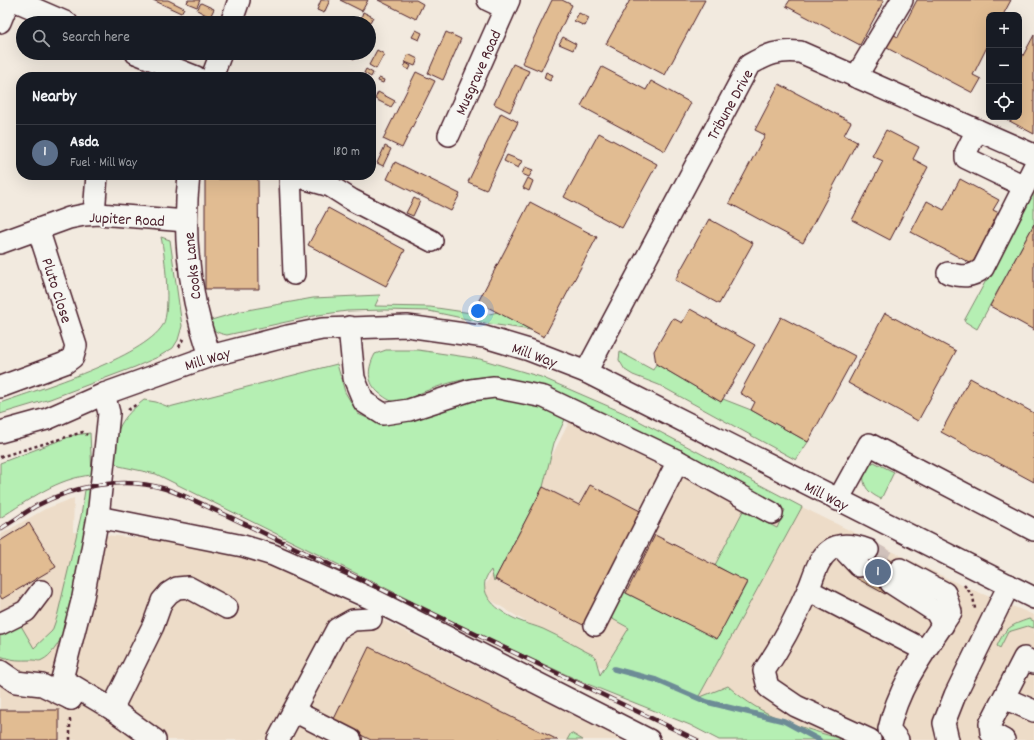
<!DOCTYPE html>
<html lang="en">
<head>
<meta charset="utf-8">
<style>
	body { margin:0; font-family:Dekko,sans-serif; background:#242831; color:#f1f3f6 }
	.controls { position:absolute; right:12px; top:12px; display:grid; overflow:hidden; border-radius:8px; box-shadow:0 4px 16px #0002 }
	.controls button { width:36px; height:36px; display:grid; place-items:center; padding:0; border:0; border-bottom:1px solid #363941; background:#171b24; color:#f1f3f6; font:20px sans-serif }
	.you { position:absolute; left:478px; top:311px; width:14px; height:14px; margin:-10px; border:3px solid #fff; border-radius:50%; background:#1a73e8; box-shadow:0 0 0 6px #1a73e833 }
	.badge { display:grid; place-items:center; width:26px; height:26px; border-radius:50%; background:#2563eb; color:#fff; font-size:13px; font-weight:700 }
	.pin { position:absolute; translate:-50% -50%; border:2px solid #fff; box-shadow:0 1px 4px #0006 }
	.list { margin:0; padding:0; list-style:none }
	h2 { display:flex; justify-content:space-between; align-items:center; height:52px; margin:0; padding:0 16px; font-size:17px }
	h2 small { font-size:13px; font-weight:400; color:#9ea1a6 }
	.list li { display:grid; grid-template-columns:26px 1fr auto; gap:12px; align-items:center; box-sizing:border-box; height:56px; padding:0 16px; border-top:1px solid #363941 }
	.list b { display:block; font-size:15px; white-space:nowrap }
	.list p { margin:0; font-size:13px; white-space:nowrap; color:#9ea1a6 }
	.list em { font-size:13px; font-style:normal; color:#9ea1a6 }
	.icon { flex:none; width:22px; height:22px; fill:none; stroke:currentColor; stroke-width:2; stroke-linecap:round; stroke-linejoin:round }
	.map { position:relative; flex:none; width:1034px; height:740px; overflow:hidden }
	.search { position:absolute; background:#171b24; box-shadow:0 4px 16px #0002; left:16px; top:16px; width:360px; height:44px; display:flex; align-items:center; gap:10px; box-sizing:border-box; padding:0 14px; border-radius:22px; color:#9ea1a6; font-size:15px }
	.panel { position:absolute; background:#171b24; box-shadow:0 4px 16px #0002; left:16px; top:72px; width:360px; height:108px; border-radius:16px }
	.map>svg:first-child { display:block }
	.built { fill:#eddcc8 }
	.green { fill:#b5efb3; stroke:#80876f }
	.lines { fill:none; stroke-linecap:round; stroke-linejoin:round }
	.stream { stroke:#6d8c96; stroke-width:5.5 }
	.building { fill:#e1bc92; stroke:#4a1f2b }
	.minor-tunnel { stroke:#d0c1bb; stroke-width:21; stroke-dasharray:21 10; stroke-linecap:butt }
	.minor-casing { stroke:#4a1f2b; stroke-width:24 }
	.path { stroke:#4a1f2b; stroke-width:2.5; stroke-dasharray:3 3; stroke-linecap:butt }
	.minor { stroke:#f6f6f2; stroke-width:21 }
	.rail-casing { stroke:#4a1f2b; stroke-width:4.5 }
	.rail { stroke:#f6f6f2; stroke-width:3; stroke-dasharray:9; stroke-linecap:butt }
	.labels { text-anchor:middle; stroke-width:3.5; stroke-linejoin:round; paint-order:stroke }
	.street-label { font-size:16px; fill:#4a1f2b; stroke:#f6f6f2 }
</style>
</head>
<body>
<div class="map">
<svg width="1034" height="740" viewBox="0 0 1034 740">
	<rect width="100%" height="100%" fill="#f2eadf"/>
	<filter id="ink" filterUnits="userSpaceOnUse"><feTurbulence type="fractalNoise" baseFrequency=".025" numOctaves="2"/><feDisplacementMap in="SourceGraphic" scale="8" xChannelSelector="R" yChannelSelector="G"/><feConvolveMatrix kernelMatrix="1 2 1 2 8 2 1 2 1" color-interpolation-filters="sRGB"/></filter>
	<g filter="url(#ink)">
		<g class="built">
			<path d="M581,399L797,510L696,693L595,665L481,594Z"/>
			<path d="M74,498L73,532L160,540L264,561L624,740H0V535L45,509Z"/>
			<path d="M802,507L961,585L1034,615V740H844L775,718L742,699L728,686L698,698Z"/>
		</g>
		<g class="green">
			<path d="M1034,192V224L977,329L964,321Z"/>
			<path d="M161,237L170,240L182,326L178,340L173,348L158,357L135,367L50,399L0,414V403C39,389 143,358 163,325C171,310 165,255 161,237Z"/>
			<path d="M380,295L375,306L430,307L485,315L498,312L531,330L490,324L429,311L384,310L347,311L318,315L227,335C217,333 212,331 208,321L242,311L313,298Z"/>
			<path d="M386,350H418L480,359L541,377L624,413L802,507L698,698L728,686C764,719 799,726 844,740H719L690,725L580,681L482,636L156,474L119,466L111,458C116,429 121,418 144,400L156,402L169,407L337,364L345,392L358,414L381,424L400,421L485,394L521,399L566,417L554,443L543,487L494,581L491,570C472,592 499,613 520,621C527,624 536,626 543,629C561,637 578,648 595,656L600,675L629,628L607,616L620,590L717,638L747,583L715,565L743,511L777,528L785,510L495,377C470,376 447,383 423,392C416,395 405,401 397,402C392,402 387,399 383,396C367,385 366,371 375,354Z"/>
			<path d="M620,352L653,370L656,364L721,402L723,399L751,410L808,442L796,460L659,385L633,375L625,370L619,360Z"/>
			<path d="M90,433L92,475C57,478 29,500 0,518V463L74,435Z"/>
			<path d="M874,462L894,472L881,499C867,492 862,486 864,470Z"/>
			<path d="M93,489C87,525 77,644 42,660C39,662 36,660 33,660C18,660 15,661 0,656V632L20,624L34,648L52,631L57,617L81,516L85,490Z"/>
			<path d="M1029,619L1034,621V628L1028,626L1008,632L1000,648L997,646C1005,628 1011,625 1029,619Z"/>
			<path d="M571,733L583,740H567Z"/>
		</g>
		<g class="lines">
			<path class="stream" d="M614,669L656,680L707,702L784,721L819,740"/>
		</g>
		<g class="building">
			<path d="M153,0H168L184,8L181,13Z"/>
			<path d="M188,0H200L197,7L187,3Z"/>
			<path d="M321,0H330L324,13L317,10Z"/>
			<path d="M340,0H368L362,11Z"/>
			<path d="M378,0H416L423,4L416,19Z"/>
			<path d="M552,0H562L572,5L541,71L522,63Z"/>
			<path d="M630,0H705L665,75L606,44Z"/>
			<path d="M790,0H884L860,45L786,6Z"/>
			<path d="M917,0H1011L1003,15H989V43L973,75L981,79L973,93L885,47L892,34L898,37Z"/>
			<path d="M201,3L214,9L210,17L197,10Z"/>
			<path d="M363,12L373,17L370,22L361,18Z"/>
			<path d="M579,13L589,18L585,26L574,21Z"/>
			<path d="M416,30L422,33L419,40L412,37Z"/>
			<path d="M446,32L461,39L443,80L428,73Z"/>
			<path d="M1034,35V134L1002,117H1019V63Z"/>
			<path d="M563,37L576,44L573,50L559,44Z"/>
			<path d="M377,50L384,54L376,69L369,65Z"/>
			<path d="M351,53L357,54L354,59L349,56Z"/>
			<path d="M408,54L418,59L415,66L405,62Z"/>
			<path d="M406,63L411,66L409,70L404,67Z"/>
			<path d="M513,64L529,71L510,112L494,104Z"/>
			<path d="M602,67L646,90L651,81L691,103L665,151L581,106Z"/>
			<path d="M366,69L373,73L371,77L364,73Z"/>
			<path d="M416,72L435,81L402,148L383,139Z"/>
			<path d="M546,72L553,75L550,81L544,78Z"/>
			<path d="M379,78L384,80L383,83L378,81Z"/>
			<path d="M779,84L851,122L844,135L857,142L803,243L729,203L765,135L755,130Z"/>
			<path d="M378,92L395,101L391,107L375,99Z"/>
			<path d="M501,113L518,122L486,190L468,182Z"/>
			<path d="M886,130L919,147L913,159L928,167L890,240L852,220L883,161L872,156Z"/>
			<path d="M599,133L657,164L622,228L564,197Z"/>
			<path d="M385,146L391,149L383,166L377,163Z"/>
			<path d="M507,155L522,161L518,168L504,161Z"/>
			<path d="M395,162L460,194L451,211L387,179Z"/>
			<path d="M525,167L533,170L529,177L522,174Z"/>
			<path d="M528,178L533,181L529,191L523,188Z"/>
			<path d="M205,179H258L259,289H205Z"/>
			<path d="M960,179L999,200L993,210L999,213L972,264L911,232L927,201L944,210Z"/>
			<path d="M414,198L420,201L413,216L406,213Z"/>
			<path d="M530,202L597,237L544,337L478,302Z"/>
			<path d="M328,208L405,250L386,286L308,245Z"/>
			<path d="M709,219L753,243L719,304L675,280Z"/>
			<path d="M1034,224V330L990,306Z"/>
			<path d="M690,309L755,345L721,402L656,364L654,351L673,318L682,323Z"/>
			<path d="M885,313L956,351L918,421L848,383Z"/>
			<path d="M781,317L855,356L808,442L751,410L755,402L740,393Z"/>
			<path d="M970,378L1034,413V482L941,432Z"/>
			<path d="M590,485L644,513L585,626L495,579L543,487L579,505Z"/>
			<path d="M29,523L56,567L2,599L0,596V541Z"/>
			<path d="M655,535L747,582L717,639L626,593Z"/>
			<path d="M871,550L900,566L885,594L856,578Z"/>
			<path d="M369,647L558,740H371L333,721Z"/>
			<rect x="0" y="710" width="59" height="30"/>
		</g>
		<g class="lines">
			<g class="minor-tunnel">
				<path d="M868,550L900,569"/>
				<path d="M859,566L891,583"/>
			</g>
			<g class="minor-casing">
				<g id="minor">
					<path d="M14,0L67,23"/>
					<path d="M488,0L505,8"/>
					<path d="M0,22L9,0"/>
					<path d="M231,23L239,0"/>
					<path d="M136,53L196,77"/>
					<path d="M212,77L221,53"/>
					<path d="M856,77L902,0"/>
					<path d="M977,130L966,152V158L1024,186"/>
					<path d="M449,135L509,0"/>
					<path d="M189,175C182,236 190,298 210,356"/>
					<path d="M290,175L294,274"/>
					<path d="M292,175L330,186L352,200L432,241"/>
					<path d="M94,214L97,175"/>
					<path d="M0,243L69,218L84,215L99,214L186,221"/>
					<path d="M948,273C962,277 971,278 983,268L1034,167"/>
					<path d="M349,327L354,378L364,402L383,414L409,410L471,390L494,387L544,397L678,461L772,513"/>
					<path d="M586,372L749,65C768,54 778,50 800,52L1034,155"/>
					<path d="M0,387L65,363L73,357L76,346L38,229"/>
					<path d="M0,432L47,419L104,394L210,356L288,336L322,329L407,326L485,337L529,350L586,372L1034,598"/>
					<path d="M838,500L869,444L1034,530"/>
					<path d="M98,517L243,546L273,555L372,599L649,740"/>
					<path d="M841,547L859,566"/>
					<path d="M868,550C857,546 840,542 830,550C817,559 814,577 808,590C796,617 781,646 764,671L768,687L796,706L870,740"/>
					<path d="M891,583L936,612L943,625"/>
					<path d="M808,590L924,650"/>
					<path d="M0,624L26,611L41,591"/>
					<path d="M595,625L678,461"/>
					<path d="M0,671L16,682L42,685L71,699"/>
					<path d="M62,679L112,709L155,740"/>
					<path d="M1004,698L1034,711"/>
					<path d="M71,699L62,679L83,597L98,517L109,413L104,394"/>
					<path d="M112,709L153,626L162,601L169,593L177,588L188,587L227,608"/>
					<path d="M294,711L351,740"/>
					<path d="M278,740L337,629L353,620L371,619"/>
					<path d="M898,740L889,729C899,684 926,650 951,612L945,593L900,569"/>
					<path d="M948,740L944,723L955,695L1009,585"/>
					<path d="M1004,740L991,733L990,724L1024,658L1034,663"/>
				</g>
			</g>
			<g class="path">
				<path d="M179,347L184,337"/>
				<path d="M128,410L137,404"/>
				<path d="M0,457L83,432L87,435"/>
				<path d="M964,585L973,596L975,609"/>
				<path d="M70,740V717"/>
			</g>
			<use href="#minor" class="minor"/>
			<g class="rail-casing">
				<path id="rail" d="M0,529C12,522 24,513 36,506C76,485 123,476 166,489C187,496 207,507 228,516L697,740"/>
			</g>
			<use href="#rail" class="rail"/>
		</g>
	</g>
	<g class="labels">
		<g class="street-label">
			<text transform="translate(477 72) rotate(-66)" y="6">Musgrave Road</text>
			<text transform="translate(729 104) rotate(-61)" y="6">Tribune Drive</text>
			<text transform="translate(127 218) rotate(3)" y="6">Jupiter Road</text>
			<text transform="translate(191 266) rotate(-96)" y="6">Cooks Lane</text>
			<text transform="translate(58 290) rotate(72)" y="6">Pluto Close</text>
			<text transform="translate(535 354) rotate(20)" y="6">Mill Way</text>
			<text transform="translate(207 358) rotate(-17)" y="6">Mill Way</text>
			<text transform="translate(827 495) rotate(27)" y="6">Mill Way</text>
		</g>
	</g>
</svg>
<div class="controls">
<button>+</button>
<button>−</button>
<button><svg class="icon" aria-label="locate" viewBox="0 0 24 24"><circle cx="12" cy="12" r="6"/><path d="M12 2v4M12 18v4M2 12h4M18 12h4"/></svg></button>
</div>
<div class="you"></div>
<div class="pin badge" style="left:878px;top:572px;background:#5c6f8a">1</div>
<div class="search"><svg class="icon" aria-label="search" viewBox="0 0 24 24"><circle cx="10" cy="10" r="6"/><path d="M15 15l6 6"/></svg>Search here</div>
<section class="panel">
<h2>Nearby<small></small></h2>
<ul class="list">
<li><span class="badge" style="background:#5c6f8a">1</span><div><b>Asda</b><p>Fuel · Mill Way</p></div><em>180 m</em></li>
</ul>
</section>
</div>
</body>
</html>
